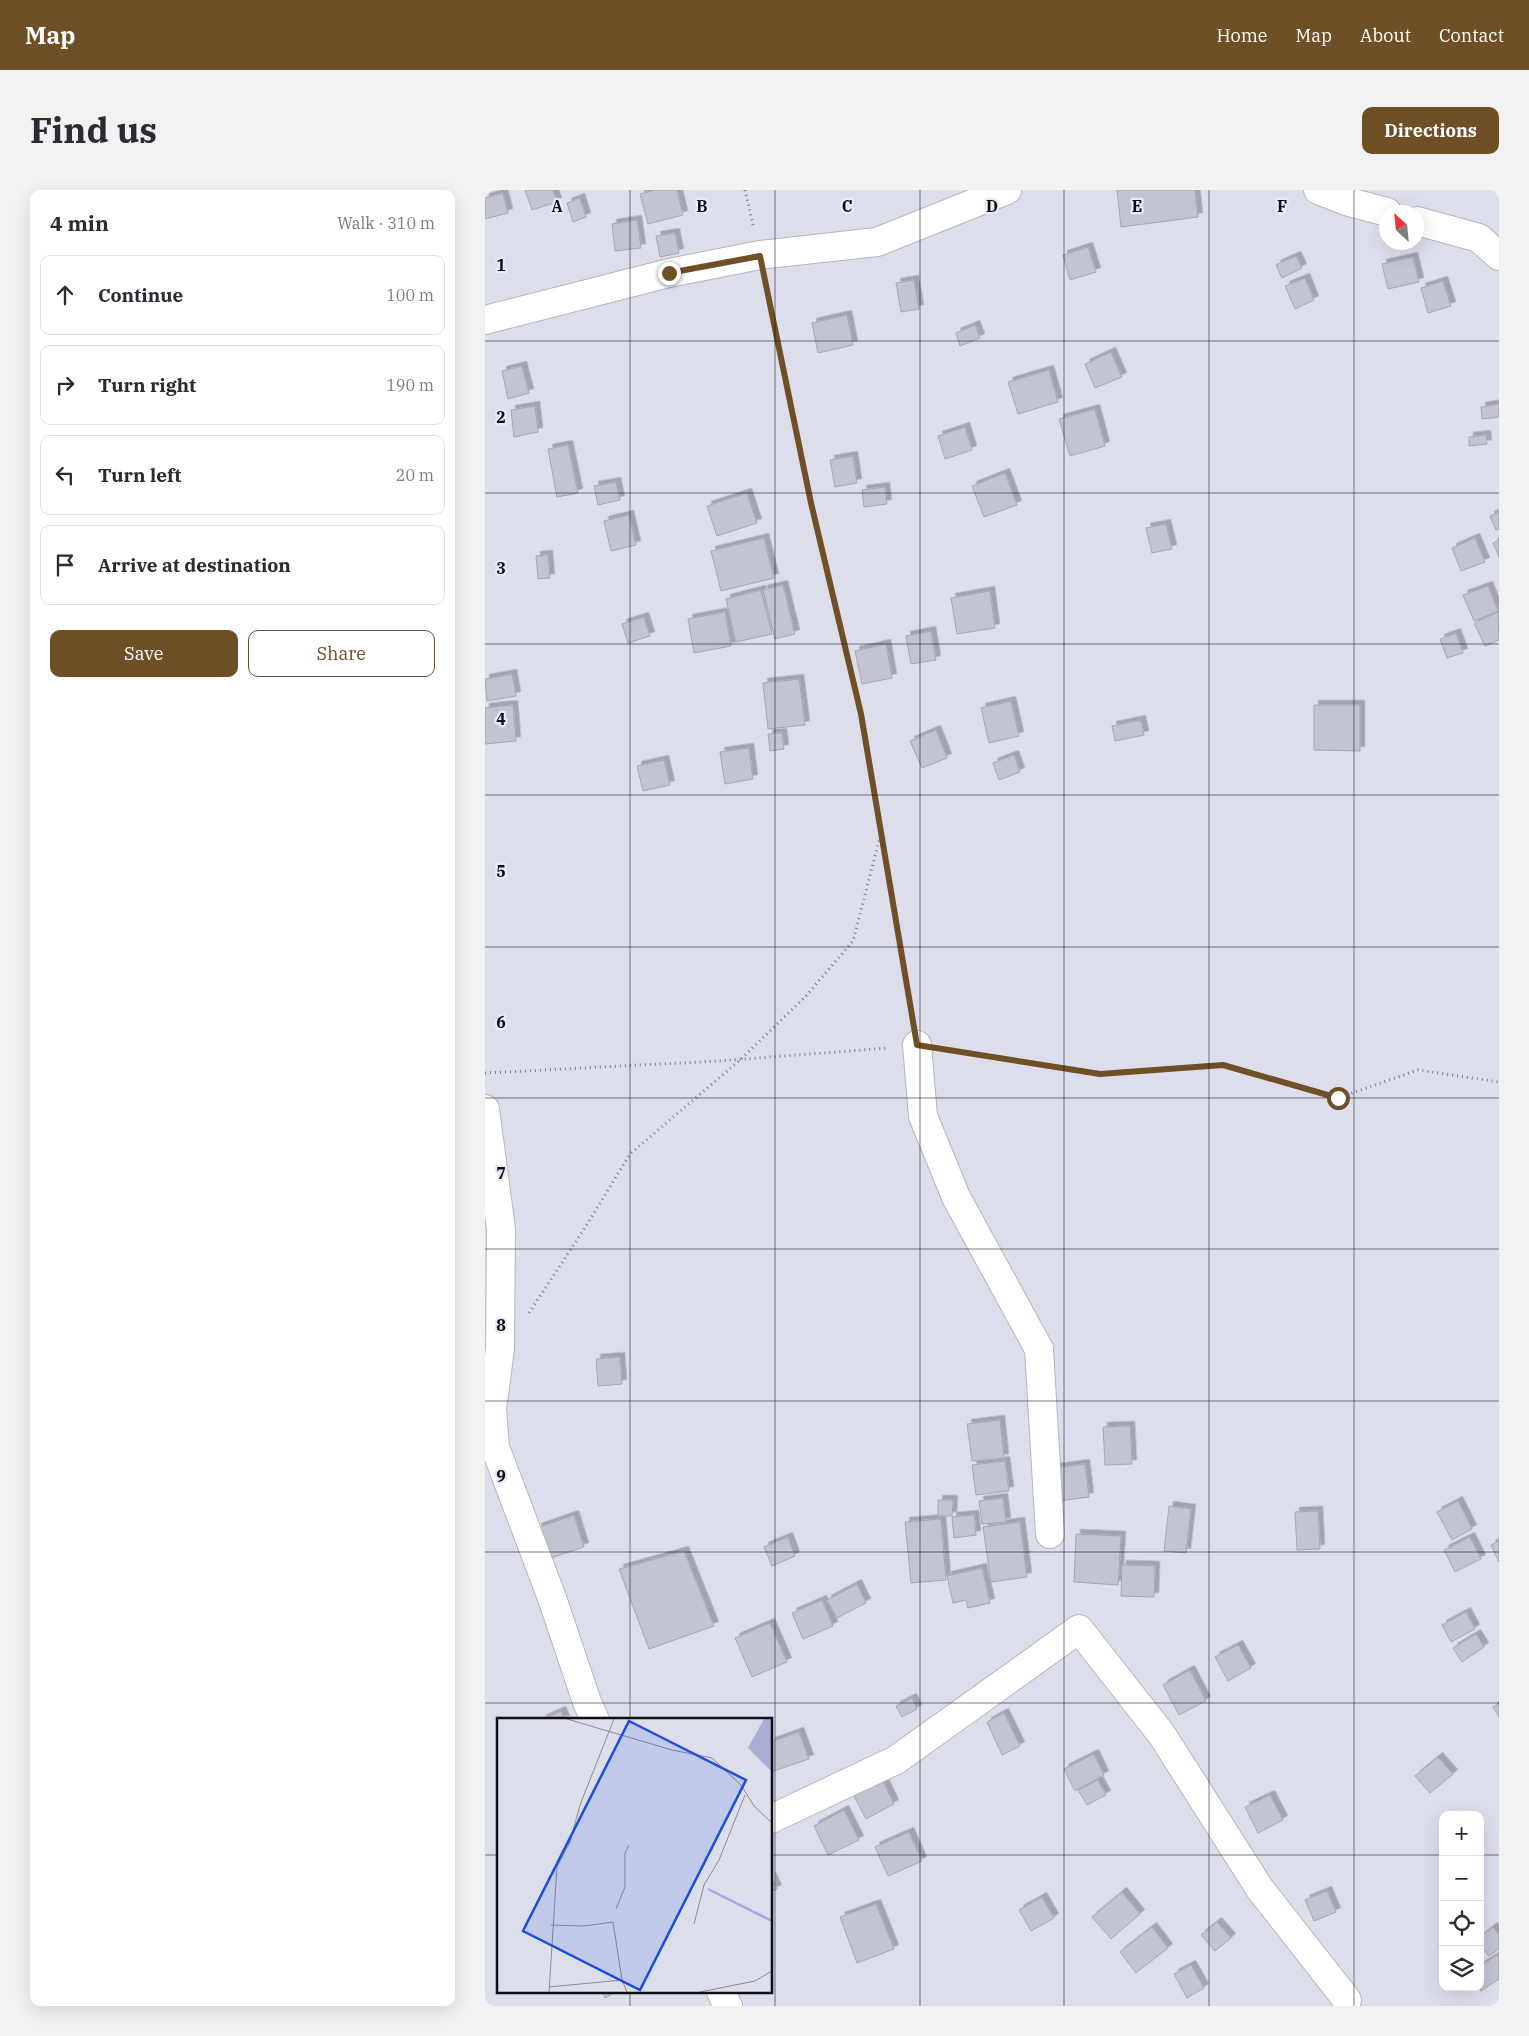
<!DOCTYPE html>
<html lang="en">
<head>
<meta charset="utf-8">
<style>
	body { margin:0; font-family:"IBM Plex Serif",serif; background:#f2f2f3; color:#2b2b33 }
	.controls { position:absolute; right:15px; bottom:15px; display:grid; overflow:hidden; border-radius:10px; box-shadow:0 5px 20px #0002 }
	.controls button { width:45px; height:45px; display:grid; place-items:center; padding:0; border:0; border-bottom:1px solid #e1e1e2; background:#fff; color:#2b2b33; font:25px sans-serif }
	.compass { position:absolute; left:894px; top:15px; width:45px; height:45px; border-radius:50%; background:#fff; box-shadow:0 5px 20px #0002; rotate:333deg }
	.stop { position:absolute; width:15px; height:15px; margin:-11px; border:4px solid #6f4f25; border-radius:50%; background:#fff }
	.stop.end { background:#6f4f25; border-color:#fff; box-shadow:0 1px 5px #0008 }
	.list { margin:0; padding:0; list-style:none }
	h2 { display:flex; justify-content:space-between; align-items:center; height:65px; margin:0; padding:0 20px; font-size:21px }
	h2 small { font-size:16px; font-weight:400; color:#7c7c81 }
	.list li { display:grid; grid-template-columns:32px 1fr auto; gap:15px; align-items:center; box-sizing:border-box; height:80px; margin:0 10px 10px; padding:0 10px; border:1px solid #e1e1e2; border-radius:10px }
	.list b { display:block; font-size:19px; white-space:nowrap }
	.list em { font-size:16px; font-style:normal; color:#7c7c81 }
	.actions { display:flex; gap:10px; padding:15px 20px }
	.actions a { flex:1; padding:11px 0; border:1px solid #6f4f25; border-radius:10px; text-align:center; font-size:18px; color:#6f4f25 }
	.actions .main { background:#6f4f25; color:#fff }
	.icon { flex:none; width:28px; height:28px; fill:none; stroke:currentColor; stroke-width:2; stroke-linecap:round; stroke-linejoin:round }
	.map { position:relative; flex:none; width:1014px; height:1816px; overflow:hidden; border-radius:10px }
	header { display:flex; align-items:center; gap:30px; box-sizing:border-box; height:70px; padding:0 25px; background:#6f4f25; color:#fff }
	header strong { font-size:24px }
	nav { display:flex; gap:28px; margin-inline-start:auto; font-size:18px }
	.intro { display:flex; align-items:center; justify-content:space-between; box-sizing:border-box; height:120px; padding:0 30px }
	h1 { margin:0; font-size:35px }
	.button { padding:12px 22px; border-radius:10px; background:#6f4f25; color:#fff; font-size:18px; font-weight:700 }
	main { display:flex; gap:30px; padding:0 30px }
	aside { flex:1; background:#fff; border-radius:10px; box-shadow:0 5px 20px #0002 }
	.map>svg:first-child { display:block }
	.building { fill:#c3c4d2; stroke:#a5a6b3; filter:url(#shadow) }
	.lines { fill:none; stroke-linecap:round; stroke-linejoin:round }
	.minor-casing { stroke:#b4b5c2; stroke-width:30 }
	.path { stroke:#7b7b84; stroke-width:3; stroke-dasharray:1 4; stroke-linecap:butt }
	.minor { stroke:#fff; stroke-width:28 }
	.route { stroke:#6f4f25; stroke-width:6 }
	.grid { fill:none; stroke:#0f0f13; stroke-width:1; stroke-opacity:0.55 }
	.inset-river { fill:none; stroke:#a5a8e3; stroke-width:2.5 }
	.inset-road { fill:none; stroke:#8b8b95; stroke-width:1 }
	.view { fill:#1d4ed8; fill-opacity:0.15; stroke:#1d4ed8; stroke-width:2.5 }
	.inset-edge { fill:none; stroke:#0f0f13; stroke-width:2.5 }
	.grid-label { font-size:16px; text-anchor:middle; font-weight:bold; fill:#0f0f13; stroke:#eaebf9; stroke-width:4.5; stroke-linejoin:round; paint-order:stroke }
</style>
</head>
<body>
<header>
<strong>Map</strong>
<nav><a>Home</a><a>Map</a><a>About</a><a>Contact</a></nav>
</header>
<div class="intro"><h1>Find us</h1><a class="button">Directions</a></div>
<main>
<aside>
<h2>4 min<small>Walk · 310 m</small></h2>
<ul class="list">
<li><svg class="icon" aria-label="ahead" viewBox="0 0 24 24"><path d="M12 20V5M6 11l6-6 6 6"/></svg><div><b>Continue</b></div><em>100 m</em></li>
<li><svg class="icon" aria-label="right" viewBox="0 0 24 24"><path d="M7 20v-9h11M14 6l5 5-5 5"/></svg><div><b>Turn right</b></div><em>190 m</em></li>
<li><svg class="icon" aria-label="left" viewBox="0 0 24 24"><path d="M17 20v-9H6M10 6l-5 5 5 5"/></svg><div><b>Turn left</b></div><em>20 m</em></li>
<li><svg class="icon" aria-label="arrive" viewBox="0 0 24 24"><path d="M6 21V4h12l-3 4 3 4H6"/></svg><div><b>Arrive at destination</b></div></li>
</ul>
<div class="actions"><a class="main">Save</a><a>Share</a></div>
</aside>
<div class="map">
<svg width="1014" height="1816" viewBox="0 0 1014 1816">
	<defs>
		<filter id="shadow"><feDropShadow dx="4.5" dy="-4.5" stdDeviation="0" flood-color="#0004"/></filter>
	</defs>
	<rect width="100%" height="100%" fill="#dddeeb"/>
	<g class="building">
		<path d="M40,0H68L72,12L47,20Z"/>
		<path d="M170,0H192L198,25L163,34L155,4Z"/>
		<path d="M632,0H710L713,27L636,37Z"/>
		<path d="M18,3L23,23L0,29V8Z"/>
		<path d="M95,8L101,27L88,32L82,13Z"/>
		<path d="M152,30L156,58L130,61L127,34Z"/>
		<path d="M190,43L194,63L175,67L171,46Z"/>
		<path d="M603,57L611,82L585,90L578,65Z"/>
		<path d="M811,66L817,78L797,88L791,75Z"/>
		<path d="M928,67L934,92L903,99L897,74Z"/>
		<path d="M820,88L829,110L810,119L800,96Z"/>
		<path d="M429,90L434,119L416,122L411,93Z"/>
		<path d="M958,91L966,116L943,123L936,98Z"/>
		<path d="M362,125L368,155L333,163L327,133Z"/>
		<path d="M490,135L495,148L475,156L471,143Z"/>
		<path d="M626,162L637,187L610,198L600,174Z"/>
		<path d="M37,176L44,203L23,209L17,181Z"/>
		<path d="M564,180L573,212L533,224L523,192Z"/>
		<path d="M1014,214V227L997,229L996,217Z"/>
		<path d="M50,216L53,242L29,247L26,220Z"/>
		<path d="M610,219L620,256L585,266L574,229Z"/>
		<path d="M480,237L487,260L460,269L453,246Z"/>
		<path d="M1001,245L1002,254L984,256V247Z"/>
		<path d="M83,255L93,303L72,307L63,259Z"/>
		<path d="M368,266L372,293L350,297L345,270Z"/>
		<path d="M520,283L532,315L499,327L487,296Z"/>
		<path d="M131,292L135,310L113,315L109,296Z"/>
		<path d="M400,297L402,314L379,317L377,300Z"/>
		<path d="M262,303L272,333L232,346L222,316Z"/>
		<path d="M1014,322V339L1011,340L1005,326Z"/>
		<path d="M144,325L151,355L126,361L119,331Z"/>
		<path d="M681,334L687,359L667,363L661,338Z"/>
		<path d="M279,348L289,388L236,401L226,361Z"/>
		<path d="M990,348L1000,372L976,381L967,358Z"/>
		<path d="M1014,350V367L1008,353Z"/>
		<path d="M63,365L65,388L53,389L51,366Z"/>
		<path d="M298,395L310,444L290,449L278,400Z"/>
		<path d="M1003,396L1013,421L989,431L978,405Z"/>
		<path d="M276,400L287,444L251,452L241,409Z"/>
		<path d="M505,401L510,438L472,444L466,408Z"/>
		<path d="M240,422L246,456L209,463L203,429Z"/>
		<path d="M1013,422L1014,450L1000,456L989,433Z"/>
		<path d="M159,427L165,446L143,453L137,434Z"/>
		<path d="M446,441L451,470L426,474L421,446Z"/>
		<path d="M971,443L978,463L962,468L955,449Z"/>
		<path d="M401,454L407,488L377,494L370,461Z"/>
		<path d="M27,484L31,506L2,511L0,489Z"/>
		<path d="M314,489L320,535L283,539L278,493Z"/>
		<path d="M526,511L534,546L504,553L496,518Z"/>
		<path d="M28,515L31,551L0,554V518Z"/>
		<path d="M829,515H875V561L829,560Z"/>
		<path d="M656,530L659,545L630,551L627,536Z"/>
		<path d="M451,540L462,568L437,578L425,551Z"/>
		<path d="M297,543L299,559L285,561L283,544Z"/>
		<path d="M264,558L268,589L240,594L235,562Z"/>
		<path d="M529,565L535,582L514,590L508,573Z"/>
		<path d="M179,570L185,595L158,601L152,576Z"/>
		<path d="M135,1167L137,1194L113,1196L111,1169Z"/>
		<path d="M515,1230L519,1268L487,1271L482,1234Z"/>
		<path d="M645,1236L647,1274L620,1275L618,1237Z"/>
		<path d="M520,1271L524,1301L491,1305L487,1275Z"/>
		<path d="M600,1274L604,1307L574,1311L570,1278Z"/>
		<path d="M518,1308L521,1332L497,1334L494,1311Z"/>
		<path d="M453,1310H468L467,1326H453Z"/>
		<path d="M973,1311L987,1339L967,1350L952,1322Z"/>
		<path d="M684,1316L706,1319L701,1363L679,1361Z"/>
		<path d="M833,1321L835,1359L812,1360L810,1322Z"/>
		<path d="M89,1325L99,1357L63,1369L52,1338Z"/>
		<path d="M489,1325L491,1345L469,1348L467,1327Z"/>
		<path d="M456,1329L461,1390L426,1393L420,1332Z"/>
		<path d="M535,1332L542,1387L506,1392L498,1337Z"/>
		<path d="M591,1344L636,1346L633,1395L589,1392Z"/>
		<path d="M303,1347L310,1366L287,1376L279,1357Z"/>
		<path d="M985,1347L996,1369L970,1382L959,1360Z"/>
		<path d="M1014,1351V1372L1006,1355Z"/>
		<path d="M199,1361L229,1436L164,1459L134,1379Z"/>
		<path d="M637,1375L670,1376L669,1407L636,1406Z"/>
		<path d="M497,1378L505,1413L483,1418L481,1410L468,1413L462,1386Z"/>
		<path d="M372,1394L381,1413L352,1428L342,1410Z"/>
		<path d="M337,1410L348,1436L318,1449L307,1423Z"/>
		<path d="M981,1422L990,1439L966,1452L957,1435Z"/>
		<path d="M285,1433L302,1472L267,1487L250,1448Z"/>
		<path d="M991,1444L999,1457L977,1472L968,1458Z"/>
		<path d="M753,1455L766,1478L743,1491L730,1467Z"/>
		<path d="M705,1480L721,1511L694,1525L678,1495Z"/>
		<path d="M427,1508L432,1519L417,1527L411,1516Z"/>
		<path d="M1014,1513V1527L1008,1517Z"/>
		<path d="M76,1521L80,1530H56Z"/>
		<path d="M519,1523L535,1556L517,1565L502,1532Z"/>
		<path d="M314,1542L324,1569L286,1582V1552Z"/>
		<path d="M609,1564L619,1585L590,1601L579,1579Z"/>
		<path d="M953,1567L968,1584L945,1603L930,1586Z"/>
		<path d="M397,1589L409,1614L381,1629L368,1604Z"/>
		<path d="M613,1590L621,1605L602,1615L593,1600Z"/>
		<path d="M785,1605L798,1630L773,1643L760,1617Z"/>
		<path d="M359,1620L374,1650L343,1665L329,1636Z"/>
		<path d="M424,1642L437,1671L403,1686L390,1657Z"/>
		<path d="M286,1687L292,1699L286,1702Z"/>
		<path d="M842,1701L851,1722L829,1731L820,1710Z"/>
		<path d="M637,1702L655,1724L626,1749L607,1727Z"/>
		<path d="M557,1707L569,1728L546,1741L534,1720Z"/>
		<path d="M391,1714L409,1759L372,1773L355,1727Z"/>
		<path d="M732,1732L746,1748L730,1761L716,1745Z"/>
		<path d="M667,1737L683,1758L651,1783L635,1762Z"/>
		<path d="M1008,1737L1014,1745V1759L1004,1766L995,1755V1747Z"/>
		<path d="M1012,1765L1014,1768V1789L996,1801L994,1797H995V1776Z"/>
		<path d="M706,1775L719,1798L702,1808L689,1784Z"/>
		<path d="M118,1802H131L120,1808Z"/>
	</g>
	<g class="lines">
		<g class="minor-casing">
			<g id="minor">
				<path d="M833,0L864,12L902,22"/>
				<path d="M932,31L994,48L1014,66"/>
				<path d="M0,130L184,83L275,65L392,52L522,0"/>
				<path d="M432,855L438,926L471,1007L554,1159L565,1344"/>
				<path d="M0,919L16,1039L15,1159L7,1219L10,1257L67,1408L102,1512L110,1530"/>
				<path d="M286,1629L411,1570L594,1439L677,1545L775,1699L862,1810"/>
				<path d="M236,1802L243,1816"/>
			</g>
		</g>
		<g class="path">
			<path d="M260,0L269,39"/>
			<path d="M280,91L326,313L376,524L428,828"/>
			<path d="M459,860L615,884L738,875L853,908L933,880L1014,892"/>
			<path d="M0,883L234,871L403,858"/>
			<path d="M44,1123L101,1036L145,964L255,870L321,806L368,751L396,643"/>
		</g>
		<use href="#minor" class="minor"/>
	</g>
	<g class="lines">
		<path class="route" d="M184,83L275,66L326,313L376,524L432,855L615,884L738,875L853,908"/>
	</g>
	<path class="grid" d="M145,0V1530M290,0V1816M435,0V1816M579,0V1816M724,0V1816M869,0V1816M0,151H1014M0,303H1014M0,454H1014M0,605H1014M0,757H1014M0,908H1014M0,1059H1014M0,1211H1014M0,1362H1014M0,1513H1014M0,1665H14M286,1665H958M995,1665H1014M145,1802V1816"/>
	<g transform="translate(12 1528)">
		<rect width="275" height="275" fill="#dddeeb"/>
		<path d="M267,1H275V54L251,30Z" fill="#abaed4"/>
		<path class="inset-river" d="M211,171L275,203"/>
		<path class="inset-road" d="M70,1L175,32L215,40L244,67L257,88L275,105M119,191L128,169V135L132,127M197,206L207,167L222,142L248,77M54,207L87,208L116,204L125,262M52,269L125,262L130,274M52,274L60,149L73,124L83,87L117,1M203,274L258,263L275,253"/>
		<path class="view" d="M132,3L249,62L143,272L26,213Z"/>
		<rect width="275" height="275" class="inset-edge"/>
	</g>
	<g class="grid-label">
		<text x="72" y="22">A</text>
		<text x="217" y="22">B</text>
		<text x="362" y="22">C</text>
		<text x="507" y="22">D</text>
		<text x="652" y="22">E</text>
		<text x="797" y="22">F</text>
		<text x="16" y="81">1</text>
		<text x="16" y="233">2</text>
		<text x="16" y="384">3</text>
		<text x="16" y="535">4</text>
		<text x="16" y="687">5</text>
		<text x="16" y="838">6</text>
		<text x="16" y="989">7</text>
		<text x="16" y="1141">8</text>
		<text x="16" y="1292">9</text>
	</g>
</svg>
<div class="controls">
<button>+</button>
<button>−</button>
<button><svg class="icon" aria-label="locate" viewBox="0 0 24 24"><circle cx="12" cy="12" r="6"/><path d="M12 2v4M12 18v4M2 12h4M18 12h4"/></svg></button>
<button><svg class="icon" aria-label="layers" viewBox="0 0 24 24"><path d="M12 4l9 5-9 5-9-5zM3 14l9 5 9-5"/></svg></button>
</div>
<svg class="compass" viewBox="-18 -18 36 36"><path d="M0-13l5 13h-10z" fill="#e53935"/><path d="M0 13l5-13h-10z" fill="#7c7c81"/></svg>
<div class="stop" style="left:853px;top:908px"></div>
<div class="stop end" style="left:184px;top:83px"></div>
</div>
</main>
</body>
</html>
